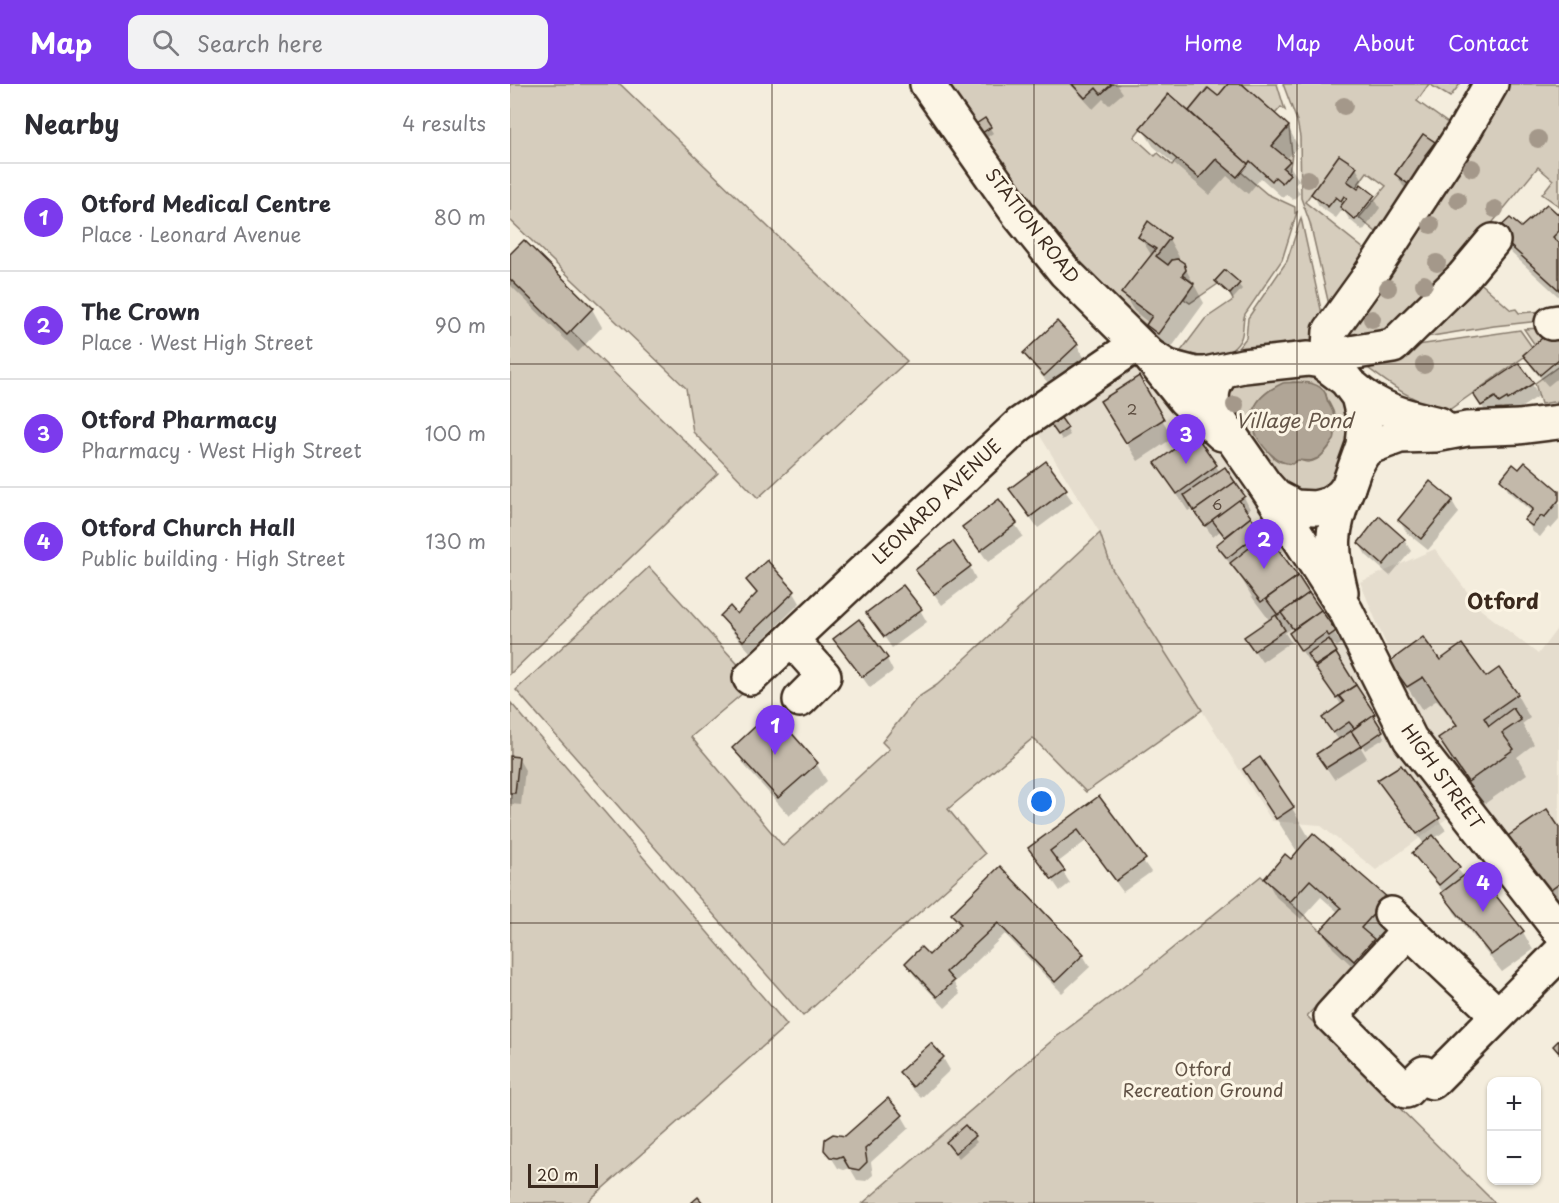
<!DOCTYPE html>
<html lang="en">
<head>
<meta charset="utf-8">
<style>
	body { margin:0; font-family:"Playpen Sans",sans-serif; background:#f2f2f3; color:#2b2b33 }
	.controls { position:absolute; right:18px; bottom:18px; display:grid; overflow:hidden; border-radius:12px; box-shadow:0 2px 4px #0004 }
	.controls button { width:54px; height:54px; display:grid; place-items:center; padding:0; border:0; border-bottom:2px solid #e1e1e2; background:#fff; color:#2b2b33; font:30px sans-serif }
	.scale { position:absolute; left:18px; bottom:15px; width:70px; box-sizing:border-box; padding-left:6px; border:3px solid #3b2a1e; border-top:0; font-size:16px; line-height:21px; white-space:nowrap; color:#3b2a1e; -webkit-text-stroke:4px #fcf5e5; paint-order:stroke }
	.you { position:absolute; left:532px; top:718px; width:21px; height:21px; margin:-15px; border:4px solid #fff; border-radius:50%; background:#1a73e8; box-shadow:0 0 0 9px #1a73e833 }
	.badge { display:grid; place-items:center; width:39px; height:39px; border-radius:50%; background:#7c3aed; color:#fff; font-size:20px; font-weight:700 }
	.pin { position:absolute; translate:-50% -50px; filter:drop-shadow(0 2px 3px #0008) }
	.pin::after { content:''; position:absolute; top:32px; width:21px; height:18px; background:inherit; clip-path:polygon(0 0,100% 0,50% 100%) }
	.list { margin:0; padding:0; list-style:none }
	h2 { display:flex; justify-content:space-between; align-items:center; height:78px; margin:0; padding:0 24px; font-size:26px }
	h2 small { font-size:20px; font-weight:400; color:#7c7c81 }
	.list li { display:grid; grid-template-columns:39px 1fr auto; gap:18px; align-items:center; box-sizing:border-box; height:108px; padding:0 24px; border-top:2px solid #e1e1e2 }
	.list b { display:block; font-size:22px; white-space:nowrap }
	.list p { margin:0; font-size:20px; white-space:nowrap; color:#7c7c81 }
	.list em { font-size:20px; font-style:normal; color:#7c7c81 }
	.icon { flex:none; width:33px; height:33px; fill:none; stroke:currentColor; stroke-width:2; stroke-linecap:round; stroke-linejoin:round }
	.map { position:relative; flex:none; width:1049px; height:1119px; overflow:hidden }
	header { display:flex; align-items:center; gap:36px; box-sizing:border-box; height:84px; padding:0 30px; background:#7c3aed; color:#fff }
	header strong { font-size:28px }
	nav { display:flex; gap:33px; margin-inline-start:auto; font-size:21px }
	.search { width:420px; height:54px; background:#f2f2f3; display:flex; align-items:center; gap:15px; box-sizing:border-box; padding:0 21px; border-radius:12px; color:#7c7c81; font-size:22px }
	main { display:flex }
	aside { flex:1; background:#fff }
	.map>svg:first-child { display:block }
	.built { fill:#e5ddce }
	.green { fill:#d6cdbd; stroke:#887c6e; stroke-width:1.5; fill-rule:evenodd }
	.water { fill:#b0a596; stroke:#817466; stroke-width:1.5 }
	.shadow { fill:#0003 }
	.building { fill:#c3b9aa; stroke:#3b2a1e; stroke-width:1.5 }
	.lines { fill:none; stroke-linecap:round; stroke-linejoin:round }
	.minor-casing { stroke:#3b2a1e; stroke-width:38 }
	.major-casing { stroke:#3b2a1e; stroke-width:38 }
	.minor { stroke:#fcf5e5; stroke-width:33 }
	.major { stroke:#fcf5e5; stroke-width:33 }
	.tree { fill:#a4988a }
	.grid { fill:none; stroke:#3b2a1e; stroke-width:1.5; stroke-opacity:0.55 }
	.labels { text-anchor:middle; stroke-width:6; stroke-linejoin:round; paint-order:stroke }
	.number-label { font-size:15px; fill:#5d4e41 }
	.street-label { font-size:18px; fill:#3b2a1e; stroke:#fcf5e5 }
	.park-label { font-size:18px; fill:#625346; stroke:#fcf5e5 }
	.water-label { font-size:20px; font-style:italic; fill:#645548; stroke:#fcf5e5 }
	.quarter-label { font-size:21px; font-weight:bold; fill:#3b2a1e; stroke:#fcf5e5 }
</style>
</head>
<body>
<header>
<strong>Map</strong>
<div class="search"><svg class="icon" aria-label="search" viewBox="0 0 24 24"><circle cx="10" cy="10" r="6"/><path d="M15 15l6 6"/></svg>Search here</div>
<nav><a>Home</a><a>Map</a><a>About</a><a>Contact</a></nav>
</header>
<main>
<aside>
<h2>Nearby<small>4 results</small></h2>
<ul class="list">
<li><span class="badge">1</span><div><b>Otford Medical Centre</b><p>Place · Leonard Avenue</p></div><em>80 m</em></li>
<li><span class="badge">2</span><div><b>The Crown</b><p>Place · West High Street</p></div><em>90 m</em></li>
<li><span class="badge">3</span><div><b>Otford Pharmacy</b><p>Pharmacy · West High Street</p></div><em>100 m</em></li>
<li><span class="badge">4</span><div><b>Otford Church Hall</b><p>Public building · High Street</p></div><em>130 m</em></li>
</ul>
</aside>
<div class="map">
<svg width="1049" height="1119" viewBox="0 0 1049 1119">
	<rect width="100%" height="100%" fill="#f4eddd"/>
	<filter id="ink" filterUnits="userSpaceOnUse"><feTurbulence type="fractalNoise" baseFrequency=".0167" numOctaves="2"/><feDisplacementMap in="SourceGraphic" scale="12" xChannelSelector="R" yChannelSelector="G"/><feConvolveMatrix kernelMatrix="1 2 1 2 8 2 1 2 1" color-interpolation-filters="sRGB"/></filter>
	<g filter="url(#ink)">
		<g class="built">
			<path d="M626,276L697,344L804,500L890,664L939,733L866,786L810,741L762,737L602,485L593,454L524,342Z"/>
			<path d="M925,465L970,525L1028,570L1049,542V833L911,645L850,498Z"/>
		</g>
		<g class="green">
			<path d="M0,0H110L397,277L248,414L183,348L176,304L0,136Z"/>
			<path d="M438,0H562L575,14L586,4L591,10L602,0H718L708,12L697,4L679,27L658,10L624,53L645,72L648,69L662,81L667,75L689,94L706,75L727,93L731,88L757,110L785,123V129L787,128L772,176L735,230C732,238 734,247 731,254C722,276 689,275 671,267L695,235L723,216L720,210L729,199L715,186L705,197L708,200L680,219L674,215L684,199L672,191L676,186L674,179L667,175L662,176L658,181L646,172L660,154L638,138L628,153L646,165L612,209L642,232L636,241L587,202L511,110Z"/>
			<path d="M732,0H767L775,26L771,23L765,30Z"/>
			<path d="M773,0H919L907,17L946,45L929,70L920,64L924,58L913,50L885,90L905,105L871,152L849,134L876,102L857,88L846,103L837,97L847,83L829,71L795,118L859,169L822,234L800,139L791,114L790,53L787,37Z"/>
			<path d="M919,0H950L940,13Z"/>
			<path d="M989,0H1049V122L1032,110L1043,96L1028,83L893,248L835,254L833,240Z"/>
			<path d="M779,43L782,70L779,89L773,84L779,77L762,62Z"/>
			<path d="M791,134L814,239L800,259L725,268L736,254L738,234L777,177Z"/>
			<path d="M0,188L208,389L0,590Z"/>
			<path d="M965,194L1001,226L1006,225L1009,229L1049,226L1039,236L984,242L897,256Z"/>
			<path d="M1049,243V259L1025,261L1014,245Z"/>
			<path d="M1010,246L1022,263L1013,271L1014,273L939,326C904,321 874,296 846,275L901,262Z"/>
			<path d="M1049,282V317L1031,320L1025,299Z"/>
			<path d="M802,289L827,303L841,335L832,386L815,408L785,409L773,399L713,317L724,301L728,299ZM783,298L798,299L816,310C817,318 822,322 824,330C826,337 823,343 825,351C822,361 810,379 797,378C791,378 794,375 788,376C779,379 770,381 762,372C754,363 748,341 742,330C748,310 763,302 783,298Z"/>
			<path d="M590,449L602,485L692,626L576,708L523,654L438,725L475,770L293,932L6,606L139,483L245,599L181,653L273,762L379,665L372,658L407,614L427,601Z"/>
			<path d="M1,619L277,941L76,1119H0Z"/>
			<path d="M751,792L846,879L797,932L985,1119H353L545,954L632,889Z"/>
		</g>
		<path class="water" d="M773,299C786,298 805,296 814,307C817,311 816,316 819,320C824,329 825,332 824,342C823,347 826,351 824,356C813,370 809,380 788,376L782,380C770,379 762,372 754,363C731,335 743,313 773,299Z"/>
		<g class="shadow">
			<path d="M560,0H610L608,2L613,9L599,21L593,15L583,25Z"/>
			<path d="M720,0H730L778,43L788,62L776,76L789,96L785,101L790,109L783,116L776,110L773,114L751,94L738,110L717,92L700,111L643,62L632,44L679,29L698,6L708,15Z"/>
			<path d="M475,36L483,49L476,54L468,40Z"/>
			<path d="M923,59L930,71L913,116L893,102L886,90Z"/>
			<path d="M846,84L853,96L850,101L863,112L870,124L853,147L839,135L833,125L826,134L809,122L803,110Z"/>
			<path d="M1049,133V213L998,166L987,148L1011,145Z"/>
			<path d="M630,153L659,155L669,173L667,176L673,180L694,219L659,267L648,260L637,241L639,239L624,227L613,209L642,172Z"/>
			<path d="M0,172L82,225L92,243L68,268L0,201Z"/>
			<path d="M707,197L728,200L732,205L723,215Z"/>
			<path d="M567,261L574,273L542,303L522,281L515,269Z"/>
			<path d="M1049,261V293L1038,302L1022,284L1015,272Z"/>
			<path d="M628,294L663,354L628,377L602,336Z"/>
			<path d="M1022,300L1029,312L1006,327L1005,325L997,330L993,324L979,333L965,311Z"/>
			<path d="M551,336L560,351L552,356L543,341Z"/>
			<path d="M685,352L710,388L734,413L740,425L737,428L787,492L824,548L831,560L827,563L824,560L821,562L870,643L869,644L875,654L855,666L852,661L850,662L857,674L824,695L815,682L829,656L821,646L832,622L802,576L799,578L788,561L782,544L775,549L781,558L752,578L743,565L760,537L742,513L726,485L715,474L708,462L716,455L710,447L703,453L683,424L678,427L647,380Z"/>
			<path d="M536,380L563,418L528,444L501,406Z"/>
			<path d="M992,396L1049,409V436L1041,445L1038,443L1030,453L1023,448L1016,436L1022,428L999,408Z"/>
			<path d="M489,417L513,452L478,478L454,443Z"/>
			<path d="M942,417L949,429L918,466L897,449L890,437Z"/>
			<path d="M894,456L901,467L880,492L856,471L849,459Z"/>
			<path d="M460,483L466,495L432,521L407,486Z"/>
			<path d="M238,497L283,507L290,519L240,568L219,544L212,532H227L247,511Z"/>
			<path d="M410,526L417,538L382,564L358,529Z"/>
			<path d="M325,555L377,575L383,587L360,604Z"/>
			<path d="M881,578H929L1007,611L1020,634L1012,640L1024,660L1007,673L1017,690L973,721L943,679L930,655L947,643L927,616L912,626Z"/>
			<path d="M224,664L306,679L317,697L279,732L235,682Z"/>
			<path d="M0,673L8,674L15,686L11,721L0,720Z"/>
			<path d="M890,683L936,746L924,755L954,793L963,786L1013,848L1023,866L992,888L944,828L934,809L911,781L904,769L914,760L869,697Z"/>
			<path d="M735,685L782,724L800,755L887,833L864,859L873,875L855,894L823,864L812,846L829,829L811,813L791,835L766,813L756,795L781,777L788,769Z"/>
			<path d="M588,714L641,788L613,808L576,757L547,779L560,799L550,807L520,764Z"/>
			<path d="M1049,745V824L1011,771L1000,753Z"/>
			<path d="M490,784L573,871L580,883L552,909L495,850L444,899L450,910L435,924L404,891L397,879L419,873L449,842L442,830Z"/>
			<path d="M421,961L433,974L440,986L411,1014L398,1000L391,989Z"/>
			<path d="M392,1032L399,1044L361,1078L363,1091L356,1097L347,1096L340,1084L334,1086L328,1084L316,1065L335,1054Z"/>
			<path d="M463,1053L467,1058L449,1074L441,1064Z"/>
		</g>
		<g class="building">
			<path d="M562,0H602L591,10L586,4L575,14Z"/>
			<path d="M718,0H732L779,42L762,62L780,77L773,84L780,90L772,99L765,93L762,97L740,77L738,80L679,27L698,4L708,12Z"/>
			<path d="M659,10L738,80L727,93L706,75L689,94L630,44Z"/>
			<path d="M475,34L481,43L472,49L466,40Z"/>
			<path d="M913,50L925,58L915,71L924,77L905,105L885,90Z"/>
			<path d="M829,71L847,83L837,97L848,105L851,100L865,111L845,136L830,123L837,114L834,112L831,117L826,113L818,123L801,110Z"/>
			<path d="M1037,120L1049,131V147L1043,153L1049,159V206L985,148L1000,134L1011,143Z"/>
			<path d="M638,137L660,154L646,172L658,181L662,176L668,175L674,179L676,186L672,191L684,200L648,250L636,241L642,232L611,209L646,165L628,153Z"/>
			<path d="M14,156L83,224L57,251L0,195V170Z"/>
			<path d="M715,186L730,199L720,210L705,197Z"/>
			<path d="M547,237L568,260L534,292L513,269Z"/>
			<path d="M1040,247L1049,258V275L1030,291L1013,271Z"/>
			<path d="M1009,279L1024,299L998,316L997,314L989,319L985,313L971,322L963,310Z"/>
			<path d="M629,292L654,335L616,359L590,317Z"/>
			<path d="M551,334L558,344L548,351L541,341Z"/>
			<path d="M685,350L707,381L667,410L645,379Z"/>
			<path d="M536,377L557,405L520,433L499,405Z"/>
			<path d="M1015,378L1049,407V416L1034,434L1031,432L1022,442L1014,436L1023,425L990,396L1003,380L1009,385Z"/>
			<path d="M715,383L725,398L684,427L674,411Z"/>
			<path d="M920,397L943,416L911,455L888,436Z"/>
			<path d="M725,398L735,412L695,442L684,427Z"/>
			<path d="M489,415L507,439L470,467L452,443Z"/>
			<path d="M729,416L741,433L715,453L702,436Z"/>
			<path d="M869,432L895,455L873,481L848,459Z"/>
			<path d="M741,433L753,446L717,474L706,461Z"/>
			<path d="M757,450L788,492L751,518L720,479Z"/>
			<path d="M443,457L461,482L424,510L405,486Z"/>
			<path d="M257,476L285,507L233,557L210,532L220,522L227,530L247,509L236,496Z"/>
			<path d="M788,492L799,509L768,531L756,515Z"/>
			<path d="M393,501L412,525L374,553L356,529Z"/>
			<path d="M799,509L811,526L783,545L771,529Z"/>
			<path d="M811,526L826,547L819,552L816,549L791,567L779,549Z"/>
			<path d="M766,531L775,546L744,567L734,553Z"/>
			<path d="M349,535L378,574L352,593L323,555Z"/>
			<path d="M913,553L930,576L952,560L976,593L989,584L1008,610L974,634L979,642L1003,624L1011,636L992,649L1004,665L958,698L928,654L947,641L913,593L897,603L879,578Z"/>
			<path d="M819,555L827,568L805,582L797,570Z"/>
			<path d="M826,569L846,601L826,614L805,584Z"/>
			<path d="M846,601L865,630L844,644L839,638L823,649L812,634L834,618L829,612Z"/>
			<path d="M262,627L308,679L268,714L222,664Z"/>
			<path d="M863,631L873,647L851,662L841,647Z"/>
			<path d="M841,647L851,662L816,684L806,670Z"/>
			<path d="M0,672L9,673L5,709H0Z"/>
			<path d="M750,673L784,723L766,735L733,685Z"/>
			<path d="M891,681L930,734L907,750L867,696Z"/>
			<path d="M589,712L636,775L606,797L568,746L540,767L555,787L542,796L518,764Z"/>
			<path d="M1037,725L1049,743V800L1038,808L998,752Z"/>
			<path d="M803,749L878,814L851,844L864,855L844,877L811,846L831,824L800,796L780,818L754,795L775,770L781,775Z"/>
			<path d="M923,751L950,783L929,801L902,769Z"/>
			<path d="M490,782L574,870L545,898L488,839L436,888L444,897L427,913L395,879L411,863L419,871L451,840L441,830Z"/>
			<path d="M964,784L1014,847L981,871L931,809Z"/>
			<path d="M1049,956V969L1043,962Z"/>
			<path d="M421,959L434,973L403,1003L389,988Z"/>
			<path d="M378,1014L393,1031L355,1065L357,1078L349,1086L339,1084L332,1072L327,1074L320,1073L314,1066L315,1055L323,1050L335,1052Z"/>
			<path d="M455,1041L465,1052L445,1069L436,1058Z"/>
			<path d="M188,1113L193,1119H181Z"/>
		</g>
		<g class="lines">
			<g class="minor-casing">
				<g id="minor">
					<path d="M1042,239L1049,238"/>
					<path d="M818,281L820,247L856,197L953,49L981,0"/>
					<path d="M822,283L840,269L883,262L953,193L983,157"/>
					<path d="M755,401L836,527L900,655L1049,846"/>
					<path d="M831,508C820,463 820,446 838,403"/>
					<path d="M282,556L314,592L290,616"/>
					<path d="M240,594L510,340L627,260"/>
					<path d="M881,830L988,931"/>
					<path d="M899,846L821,932L896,1007L914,989L922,998L1049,870"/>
				</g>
			</g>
			<g class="major-casing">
				<g id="major">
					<path d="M417,0L509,131L555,188L637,269L674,315L712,350"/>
					<path d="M640,272L658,283L685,290H696L733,282L798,275L811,277L836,296L848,312L855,341L853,361L838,403L832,411L820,420L805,424L785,423L766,413L755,401L707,332C699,315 701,300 714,287"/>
					<path d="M843,303C868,326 897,333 929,340"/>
					<path d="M847,380L853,369L860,363L890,352L925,351L957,345L1009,343L1049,338"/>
				</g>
			</g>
			<use href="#minor" class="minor"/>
			<use href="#major" class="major"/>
		</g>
		<g class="tree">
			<circle cx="834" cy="22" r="9"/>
			<circle cx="1028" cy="55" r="9"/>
			<circle cx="962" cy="84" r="9"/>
			<circle cx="798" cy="95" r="9"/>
			<circle cx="948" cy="116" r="9"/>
			<circle cx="985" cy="125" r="9"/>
			<circle cx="921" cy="141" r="9"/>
			<circle cx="927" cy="179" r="9"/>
			<circle cx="914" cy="200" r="9"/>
			<circle cx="878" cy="204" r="9"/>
			<circle cx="862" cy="235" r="9"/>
			<circle cx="914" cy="281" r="9"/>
			<circle cx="725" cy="321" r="9"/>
		</g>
	</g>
	<path class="grid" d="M262,0V1119M524,0V1119M787,0V1119M0,280H1049M0,560H1049M0,839H1049"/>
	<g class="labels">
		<g class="number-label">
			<text x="622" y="331">2</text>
			<text x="707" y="426">6</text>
		</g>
		<g class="street-label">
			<text transform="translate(522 142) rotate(52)" y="6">STATION ROAD</text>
			<text transform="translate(427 418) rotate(-44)" y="6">LEONARD AVENUE</text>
			<text transform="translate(932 693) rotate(54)" y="6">HIGH STREET</text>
		</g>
		<g class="park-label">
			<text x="693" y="992">Otford<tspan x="693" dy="21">Recreation Ground</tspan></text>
		</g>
		<g class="water-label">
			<text x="784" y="344">Village Pond</text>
		</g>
		<g class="quarter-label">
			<text x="993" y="525">Otford</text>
		</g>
	</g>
</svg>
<div class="controls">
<button>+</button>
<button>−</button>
</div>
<div class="scale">20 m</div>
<div class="you"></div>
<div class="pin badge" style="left:265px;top:671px">1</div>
<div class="pin badge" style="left:754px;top:485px">2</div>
<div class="pin badge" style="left:676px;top:380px">3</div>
<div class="pin badge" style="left:973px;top:828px">4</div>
</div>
</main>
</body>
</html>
